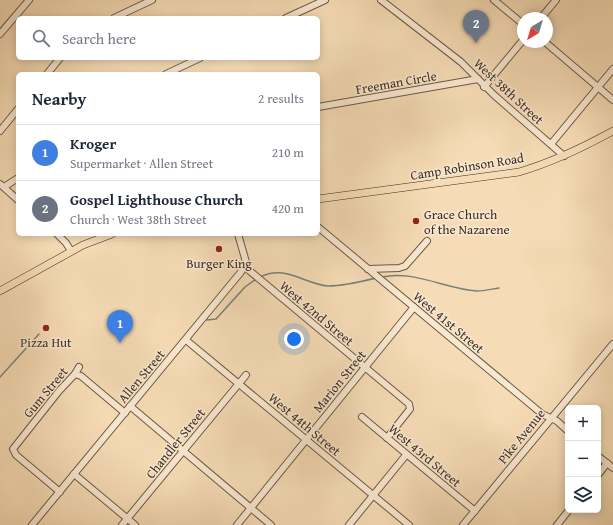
<!DOCTYPE html>
<html lang="en">
<head>
<meta charset="utf-8">
<style>
	body { margin:0; font-family:"Gentium Book Plus",serif; background:#f6f6f7; color:#1f2937 }
	.controls { position:absolute; right:12px; bottom:12px; display:grid; overflow:hidden; border-radius:6px; box-shadow:0 2px 10px #0003 }
	.controls button { width:36px; height:36px; display:grid; place-items:center; padding:0; border:0; border-bottom:1px solid #e0e1e3; background:#fff; color:#1f2937; font:20px sans-serif }
	.compass { position:absolute; left:517px; top:12px; width:36px; height:36px; border-radius:50%; background:#fff; box-shadow:0 2px 10px #0003; rotate:218deg }
	.you { position:absolute; left:294px; top:339px; width:14px; height:14px; margin:-10px; border:3px solid #fff; border-radius:50%; background:#1a73e8; box-shadow:0 0 0 6px #1a73e833 }
	.badge { display:grid; place-items:center; width:26px; height:26px; border-radius:50%; background:#0f766e; color:#fff; font-size:13px; font-weight:700 }
	.pin { position:absolute; translate:-50% -33px; filter:drop-shadow(0 1px 2px #0008) }
	.pin::after { content:''; position:absolute; top:21px; width:14px; height:12px; background:inherit; clip-path:polygon(0 0,100% 0,50% 100%) }
	.list { margin:0; padding:0; list-style:none }
	h2 { display:flex; justify-content:space-between; align-items:center; height:52px; margin:0; padding:0 16px; font-size:17px }
	h2 small { font-size:13px; font-weight:400; color:#747a83 }
	.list li { display:grid; grid-template-columns:26px 1fr auto; gap:12px; align-items:center; box-sizing:border-box; height:56px; padding:0 16px; border-top:1px solid #e0e1e3 }
	.list b { display:block; font-size:15px; white-space:nowrap }
	.list p { margin:0; font-size:13px; white-space:nowrap; color:#747a83 }
	.list em { font-size:13px; font-style:normal; color:#747a83 }
	.icon { flex:none; width:22px; height:22px; fill:none; stroke:currentColor; stroke-width:2; stroke-linecap:round; stroke-linejoin:round }
	.map { position:relative; flex:none; width:613px; height:525px; overflow:hidden }
	.search { position:absolute; background:#fff; box-shadow:0 2px 10px #0003; left:16px; top:16px; width:304px; height:44px; display:flex; align-items:center; gap:10px; box-sizing:border-box; padding:0 14px; border-radius:6px; color:#747a83; font-size:15px }
	.panel { position:absolute; background:#fff; box-shadow:0 2px 10px #0003; left:16px; top:72px; width:304px; height:164px; border-radius:6px }
	.map>svg:first-child { display:block }
	.lines { fill:none; stroke-linecap:round; stroke-linejoin:round }
	.stream { stroke:#77827a; stroke-width:1.5 }
	.minor-casing { stroke:#6c5a48; stroke-width:8 }
	.major-casing { stroke:#3e2f24; stroke-width:8 }
	.minor { stroke:#f9e8d0; stroke-width:6 }
	.major { stroke:#f6dcb6; stroke-width:7 }
	.poi-dot { fill:#8f2418; stroke:#f9e8d0; stroke-width:1.5 }
	.labels { text-anchor:middle; stroke-width:3; stroke-linejoin:round; paint-order:stroke }
	.street-label { font-size:13px; fill:#3e2f24; stroke:#f9e8d0 }
	.poi-label { font-size:13px; fill:#3e2f24; stroke:#f9e8d0 }
</style>
</head>
<body>
<div class="map">
<svg width="613" height="525" viewBox="0 0 613 525">
	<rect width="100%" height="100%" fill="#f6dcb6"/>
	<filter id="stains"><feTurbulence type="fractalNoise" baseFrequency=".005" numOctaves="4"/><feColorMatrix values="0 0 0 0 .2 0 0 0 0 .09 0 0 0 0 .02 0 0 0 .5 -.17"/></filter>
	<radialGradient id="worn" r=".72"><stop offset=".6" stop-color="#630" stop-opacity="0"/><stop offset="1" stop-color="#630" stop-opacity=".3"/></radialGradient>
	<g class="lines">
		<g class="stream">
			<path d="M260,277C285,264 304,284 328,286C344,286 360,282 376,278"/>
			<path d="M382,277C414,270 446,289 477,291C484,291 492,289 499,288"/>
			<path d="M207,320L216,319L245,287L256,279"/>
			<path d="M0,377L39,334"/>
		</g>
		<g class="minor-casing">
			<g id="minor">
				<path d="M381,0L461,62L494,95L564,156"/>
				<path d="M494,0L523,24"/>
				<path d="M114,18L152,0"/>
				<path d="M286,18L325,0"/>
				<path d="M541,18L556,0"/>
				<path d="M0,34L29,0"/>
				<path d="M545,42L613,100"/>
				<path d="M47,74L60,58"/>
				<path d="M166,74L200,58"/>
				<path d="M484,87L523,40"/>
				<path d="M318,107L478,79"/>
				<path d="M0,131L18,109"/>
				<path d="M551,144L613,69"/>
				<path d="M0,184L18,200"/>
				<path d="M4,187L18,178"/>
				<path d="M318,227L542,414L557,421L568,431"/>
				<path d="M57,234L66,243L71,251"/>
				<path d="M245,267L409,404L410,409L387,438"/>
				<path d="M368,269L399,268L405,266L427,241"/>
				<path d="M186,340L409,525"/>
				<path d="M75,374L81,376L125,413"/>
				<path d="M130,406L271,525"/>
				<path d="M362,417L475,511"/>
				<path d="M598,456L613,468"/>
				<path d="M74,474L135,525"/>
				<path d="M598,475L607,463"/>
				<path d="M60,492L16,455L13,449L59,391L75,374L79,367"/>
				<path d="M32,525L241,272L246,262L238,234"/>
				<path d="M122,525L246,375"/>
				<path d="M237,525L414,307"/>
				<path d="M349,525L406,455"/>
				<path d="M463,525L613,344"/>
				<path d="M557,525L569,510"/>
			</g>
		</g>
		<g class="major-casing">
			<g id="major">
				<path d="M318,199L519,172C553,162 582,148 613,131"/>
				<path d="M0,291L83,245L112,234"/>
			</g>
		</g>
		<use href="#minor" class="minor"/>
		<use href="#major" class="major"/>
	</g>
	<g class="poi-dot">
		<circle cx="416" cy="221" r="4"/>
		<circle cx="219" cy="249" r="4"/>
		<circle cx="46" cy="328" r="4"/>
	</g>
	<g class="labels">
		<g class="street-label">
			<text transform="translate(396 82) rotate(-10)" y="5">Freeman Circle</text>
			<text transform="translate(509 91) rotate(43)" y="5">West 38th Street</text>
			<text transform="translate(467 166) rotate(-9)" y="5">Camp Robinson Road</text>
			<text transform="translate(317 313) rotate(40)" y="5">West 42nd Street</text>
			<text transform="translate(449 322) rotate(40)" y="5">West 41st Street</text>
			<text transform="translate(141 376) rotate(-50)" y="5">Allen Street</text>
			<text transform="translate(339 381) rotate(-51)" y="5">Marion Street</text>
			<text transform="translate(45 392) rotate(-50)" y="5">Gum Street</text>
			<text transform="translate(305 424) rotate(40)" y="5">West 44th Street</text>
			<text transform="translate(521 436) rotate(-51)" y="5">Pike Avenue</text>
			<text transform="translate(175 443) rotate(-51)" y="5">Chandler Street</text>
			<text transform="translate(425 455) rotate(40)" y="5">West 43rd Street</text>
		</g>
		<g class="poi-label">
			<text x="424" y="219" text-anchor="start">Grace Church<tspan x="424" dy="15">of the Nazarene</tspan></text>
			<text x="219" y="268">Burger King</text>
			<text x="46" y="347">Pizza Hut</text>
		</g>
	</g>
	<rect width="100%" height="100%" filter="url(#stains)"/>
	<rect width="100%" height="100%" fill="url(#worn)"/>
</svg>
<div class="controls">
<button>+</button>
<button>−</button>
<button><svg class="icon" aria-label="layers" viewBox="0 0 24 24"><path d="M12 4l9 5-9 5-9-5zM3 14l9 5 9-5"/></svg></button>
</div>
<svg class="compass" viewBox="-18 -18 36 36"><path d="M0-13l5 13h-10z" fill="#e53935"/><path d="M0 13l5-13h-10z" fill="#747a83"/></svg>
<div class="you"></div>
<div class="pin badge" style="left:120px;top:343px;background:#3f7fe0">1</div>
<div class="pin badge" style="left:476px;top:43px;background:#6b7280">2</div>
<div class="search"><svg class="icon" aria-label="search" viewBox="0 0 24 24"><circle cx="10" cy="10" r="6"/><path d="M15 15l6 6"/></svg>Search here</div>
<section class="panel">
<h2>Nearby<small>2 results</small></h2>
<ul class="list">
<li><span class="badge" style="background:#3f7fe0">1</span><div><b>Kroger</b><p>Supermarket · Allen Street</p></div><em>210 m</em></li>
<li><span class="badge" style="background:#6b7280">2</span><div><b>Gospel Lighthouse Church</b><p>Church · West 38th Street</p></div><em>420 m</em></li>
</ul>
</section>
</div>
</body>
</html>
